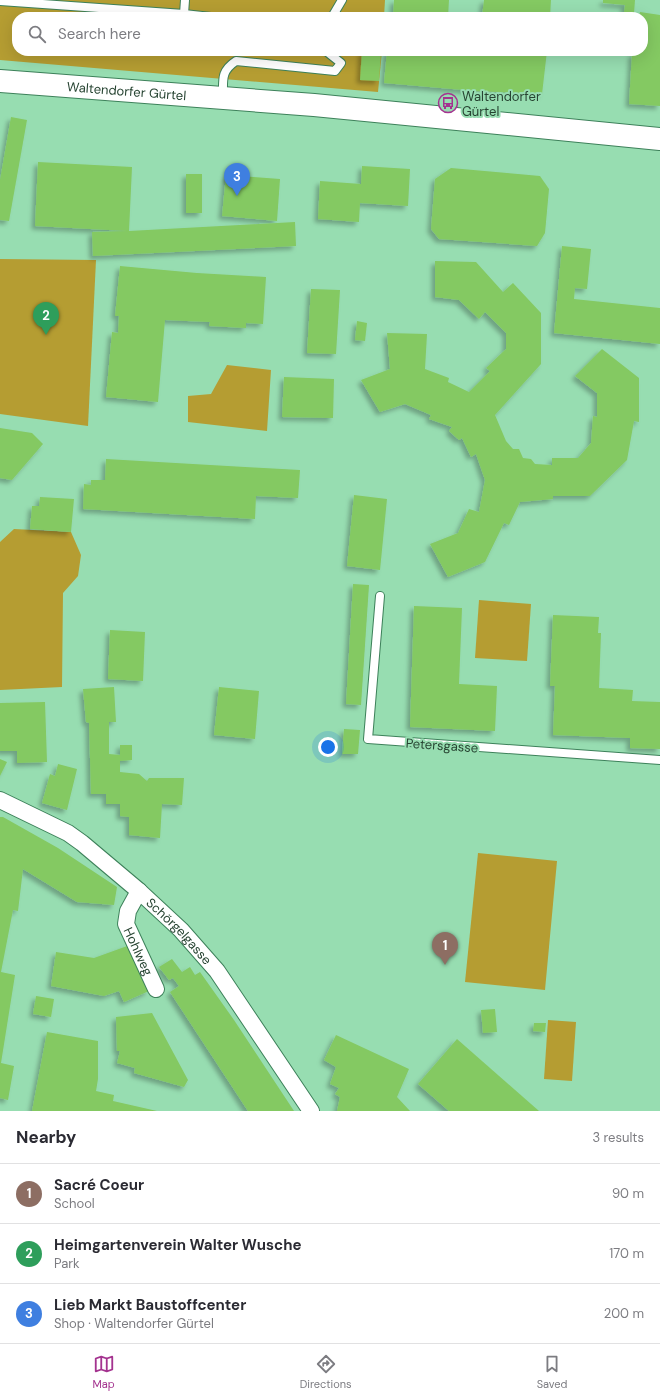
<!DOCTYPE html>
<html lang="en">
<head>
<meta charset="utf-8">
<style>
	body { margin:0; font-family:"DM Sans",sans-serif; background:#f2f2f3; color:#2b2b33 }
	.you { position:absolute; left:328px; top:747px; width:14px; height:14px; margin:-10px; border:3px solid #fff; border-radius:50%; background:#1a73e8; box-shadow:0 0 0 6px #1a73e833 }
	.badge { display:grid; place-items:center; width:26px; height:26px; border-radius:50%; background:#a4338f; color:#fff; font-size:13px; font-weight:700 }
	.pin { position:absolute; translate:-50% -33px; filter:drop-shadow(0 1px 2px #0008) }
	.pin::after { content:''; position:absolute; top:21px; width:14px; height:12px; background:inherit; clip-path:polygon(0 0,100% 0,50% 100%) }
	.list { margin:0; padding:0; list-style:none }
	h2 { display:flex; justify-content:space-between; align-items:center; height:52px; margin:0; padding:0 16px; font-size:17px }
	h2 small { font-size:13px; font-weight:400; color:#7c7c81 }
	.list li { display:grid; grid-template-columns:26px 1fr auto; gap:12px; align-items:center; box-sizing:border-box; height:60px; padding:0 16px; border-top:1px solid #e1e1e2 }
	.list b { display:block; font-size:15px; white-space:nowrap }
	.list p { margin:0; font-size:13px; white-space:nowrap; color:#7c7c81 }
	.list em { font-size:13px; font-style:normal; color:#7c7c81 }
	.icon { flex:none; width:22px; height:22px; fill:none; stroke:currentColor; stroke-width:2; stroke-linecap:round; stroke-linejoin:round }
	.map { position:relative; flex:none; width:660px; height:1111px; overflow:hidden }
	.search { position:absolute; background:#fff; box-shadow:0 4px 16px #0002; left:12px; right:12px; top:12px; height:44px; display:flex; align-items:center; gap:10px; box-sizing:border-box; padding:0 14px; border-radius:16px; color:#7c7c81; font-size:15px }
	.sheet { height:232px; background:#fff }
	nav { display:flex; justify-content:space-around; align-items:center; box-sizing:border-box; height:56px; border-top:1px solid #e1e1e2; background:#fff; font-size:11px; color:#7c7c81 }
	nav a { display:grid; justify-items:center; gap:2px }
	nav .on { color:#a4338f }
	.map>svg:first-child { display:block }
	.green { fill:#b59d32 }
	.building { fill:#84c962; filter:url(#shadow) }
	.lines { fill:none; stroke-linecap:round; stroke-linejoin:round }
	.service-casing { stroke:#3d815a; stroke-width:10 }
	.minor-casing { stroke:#3d815a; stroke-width:18 }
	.secondary-casing { stroke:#3d815a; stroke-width:24 }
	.service { stroke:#fff; stroke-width:8 }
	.minor { stroke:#fff; stroke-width:16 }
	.secondary { stroke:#fff; stroke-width:22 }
	.labels { text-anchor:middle; stroke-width:4; stroke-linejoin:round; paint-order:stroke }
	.street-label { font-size:13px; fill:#274432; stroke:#97ddb1 }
	.poi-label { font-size:13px; fill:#274432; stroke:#97ddb1; text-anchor:start }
</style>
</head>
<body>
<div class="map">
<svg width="660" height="1111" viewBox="0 0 660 1111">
	<defs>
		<filter id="shadow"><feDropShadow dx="-3.5" dy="3.5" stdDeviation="2" flood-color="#0004"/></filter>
	</defs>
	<rect width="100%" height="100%" fill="#97ddb1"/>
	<g class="green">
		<path d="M0,0H385L384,17H17V51H382L378,92L0,60Z"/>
		<path d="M0,259L96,260L88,426L0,414Z"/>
		<path d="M227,365L271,370L267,431L188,422V396L211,394Z"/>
		<path d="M14,529L71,532L81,555L78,576L63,593L62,687L0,690V542Z"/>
		<path d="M479,600L531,604L527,661L475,658Z"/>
		<path d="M478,853L557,861L545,990L465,982Z"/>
		<path d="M548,1020L576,1022L572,1081L544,1079Z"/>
	</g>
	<g class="building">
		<path d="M394,0H449L448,17H393Z"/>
		<path d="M484,0H551L550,17H482Z"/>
		<path d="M603,0H635L634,13L624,12L625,5L603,3Z"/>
		<path d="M640,12L660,15V106L629,104L632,53L636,54V51H643V17H639Z"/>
		<path d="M362,51L381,52L379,81L360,80Z"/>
		<path d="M387,51H427V53H431V51H547L542,94L475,91L384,83Z"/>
		<path d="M11,117L27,120L9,221L0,220V180Z"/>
		<path d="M38,162L132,167L129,231L295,222L296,246L93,256L92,232L127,231L35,226Z"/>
		<path d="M362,166L410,169L408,206L360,203L359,222L318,219L320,181L361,184Z"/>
		<path d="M451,168L540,176L549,189L545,233L537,246L439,239L431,229L435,179Z"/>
		<rect x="186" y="174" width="16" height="39"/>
		<path d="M226,175L280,179L277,221L222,216Z"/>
		<path d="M562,246L591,249L587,289L575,288L574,299L660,308V344L554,333Z"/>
		<path d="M435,261L476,262L503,292L513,283L541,313V364L495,415L506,441L513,449H519L523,458L531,459L535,464L552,465V458H578L591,443L593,416L597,417V393L575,376L602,349L639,378V422L634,421L627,460L590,496H553V499L520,502L509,525L504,523L485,562L448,577L430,544L458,533L469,509L479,512L485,480L476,454L471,457L462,438L459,440L449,431L452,427L429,419L431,415L405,404L380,412L361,380L390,369L387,333L427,334L425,369L449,378L448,382L469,392L490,371L486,368L506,349V333L485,312L479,319L459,300L435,297Z"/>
		<path d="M120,266L197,273L266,277L263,324L246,323V328L209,326L210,322L165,320L158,402L106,397L112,332L118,333L119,316H115Z"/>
		<path d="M311,289L340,290L336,354L307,353Z"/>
		<path d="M357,321L367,323L365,341L355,340Z"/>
		<path d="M284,377L334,379L333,418L282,417Z"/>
		<path d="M0,428L32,433L43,444L12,480L0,478Z"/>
		<path d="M106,459L300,470L298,498L256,496L255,519L83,509L84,484L91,485V480H105Z"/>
		<path d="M354,495L387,499L380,570L347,566Z"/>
		<path d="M40,497L74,499L71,532L30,529L32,506H39Z"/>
		<path d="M353,584L369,585L361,705L346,704Z"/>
		<path d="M414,606L462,608L459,684L497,686L495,731L410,727Z"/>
		<path d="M553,615L599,617L598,633H601L599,688L633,690L632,701L660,702V749L630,748V738L553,735L555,686H550Z"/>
		<path d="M110,630L145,632L143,681L108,679Z"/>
		<path d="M114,687L116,722H109V754L120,755V745H132V760L120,761V772L139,774L147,781L149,778H184L182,805L162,804L160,838L129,835V817L120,816V804H106V794H91L89,723L86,722L83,689Z"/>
		<path d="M219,687L259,691L255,739L214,735Z"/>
		<path d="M45,702L47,762L17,763V751H0V703Z"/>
		<path d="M344,729L360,730L358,754H342Z"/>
		<path d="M0,759L7,762L0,776Z"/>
		<path d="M58,764L77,769L67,810L42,803L50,774L55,776Z"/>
		<path d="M0,817H3L58,848L117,887L114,905L77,902L23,869L18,911L13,910L1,972L15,975L1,1063L14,1066L8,1100L0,1098Z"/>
		<path d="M130,945L149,991L124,1002L119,991L104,996L51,986L56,952L94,958Z"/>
		<path d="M172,959L182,972L190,967L195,975L200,972L234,1020L294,1111H248L170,992L179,986L173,978L169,980L159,967Z"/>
		<path d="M36,996L54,999L51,1017L33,1014Z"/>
		<path d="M495,1009L497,1032L483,1033L481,1010Z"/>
		<path d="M152,1013L188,1080L184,1087L134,1073L135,1068L117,1063L120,1051H117L116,1017Z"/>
		<path d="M534,1023H546L545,1032L533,1031Z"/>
		<path d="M47,1032L98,1041V1079L96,1091L114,1095L113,1101L157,1111H32Z"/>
		<path d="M336,1035L409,1069L397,1097L410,1111H337L340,1097L335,1094L339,1088L330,1084L336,1067L324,1060Z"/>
		<path d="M457,1039L539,1111H449L418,1084Z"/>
	</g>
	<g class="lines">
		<g class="service-casing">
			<g id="service">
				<path d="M0,1L184,14L185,0"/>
				<path d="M184,14L211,17"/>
				<path d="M332,17L342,0"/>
				<path d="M223,96C223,79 221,71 236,61L335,71L341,63L326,51"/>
				<path d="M380,596L368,739L660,760"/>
			</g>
		</g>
		<g class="minor-casing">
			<g id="minor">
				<path id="s1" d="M0,800L68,833L82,843L139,891L181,930L217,971L311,1111"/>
				<path id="s2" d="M139,891L128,911L126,924L156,989"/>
			</g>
		</g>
		<g class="secondary-casing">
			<g id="secondary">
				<path id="s3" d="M0,81L314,105L660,139"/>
			</g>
		</g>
		<use href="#service" class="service"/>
		<use href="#minor" class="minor"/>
		<use href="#secondary" class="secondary"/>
	</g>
	<defs>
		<g id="bus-ring" transform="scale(1)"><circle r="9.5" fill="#97ddb1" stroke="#a4338f" stroke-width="1.5"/><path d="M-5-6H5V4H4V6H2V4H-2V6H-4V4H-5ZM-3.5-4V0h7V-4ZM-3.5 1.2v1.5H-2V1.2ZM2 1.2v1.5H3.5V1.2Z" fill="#a4338f"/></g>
	</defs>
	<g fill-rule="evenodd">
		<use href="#bus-ring" x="448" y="103"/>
	</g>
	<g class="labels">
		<g class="street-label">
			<text dy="5" stroke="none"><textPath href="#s3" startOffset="127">Waltendorfer Gürtel</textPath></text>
			<text transform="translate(442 745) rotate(4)" y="5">Petersgasse</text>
			<text dy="5" stroke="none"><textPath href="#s1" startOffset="224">Schörgelgasse</textPath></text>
			<text dy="5" stroke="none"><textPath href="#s2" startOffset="66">Hohlweg</textPath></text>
		</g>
		<g class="poi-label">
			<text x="462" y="101">Waltendorfer<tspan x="462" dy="15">Gürtel</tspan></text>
		</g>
	</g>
</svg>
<div class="you"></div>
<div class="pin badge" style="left:445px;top:965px;background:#8d6e63">1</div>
<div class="pin badge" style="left:46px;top:335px;background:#2e9e5b">2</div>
<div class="pin badge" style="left:237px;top:196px;background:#3f7fe0">3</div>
<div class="search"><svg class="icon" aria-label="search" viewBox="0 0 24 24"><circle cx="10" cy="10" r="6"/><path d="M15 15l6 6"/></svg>Search here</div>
</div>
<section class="sheet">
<h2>Nearby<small>3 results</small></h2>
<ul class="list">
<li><span class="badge" style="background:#8d6e63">1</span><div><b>Sacré Coeur</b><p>School</p></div><em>90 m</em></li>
<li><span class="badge" style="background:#2e9e5b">2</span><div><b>Heimgartenverein Walter Wusche</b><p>Park</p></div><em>170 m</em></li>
<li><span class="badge" style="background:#3f7fe0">3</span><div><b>Lieb Markt Baustoffcenter</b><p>Shop · Waltendorfer Gürtel</p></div><em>200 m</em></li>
</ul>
</section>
<nav>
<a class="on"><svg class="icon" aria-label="map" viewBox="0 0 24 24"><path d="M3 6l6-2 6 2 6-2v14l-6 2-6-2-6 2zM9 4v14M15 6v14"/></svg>Map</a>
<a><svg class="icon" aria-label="directions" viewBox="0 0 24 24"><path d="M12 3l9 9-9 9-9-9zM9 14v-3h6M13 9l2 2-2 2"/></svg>Directions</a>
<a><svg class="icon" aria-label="saved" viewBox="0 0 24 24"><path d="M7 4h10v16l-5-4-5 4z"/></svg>Saved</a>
</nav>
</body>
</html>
